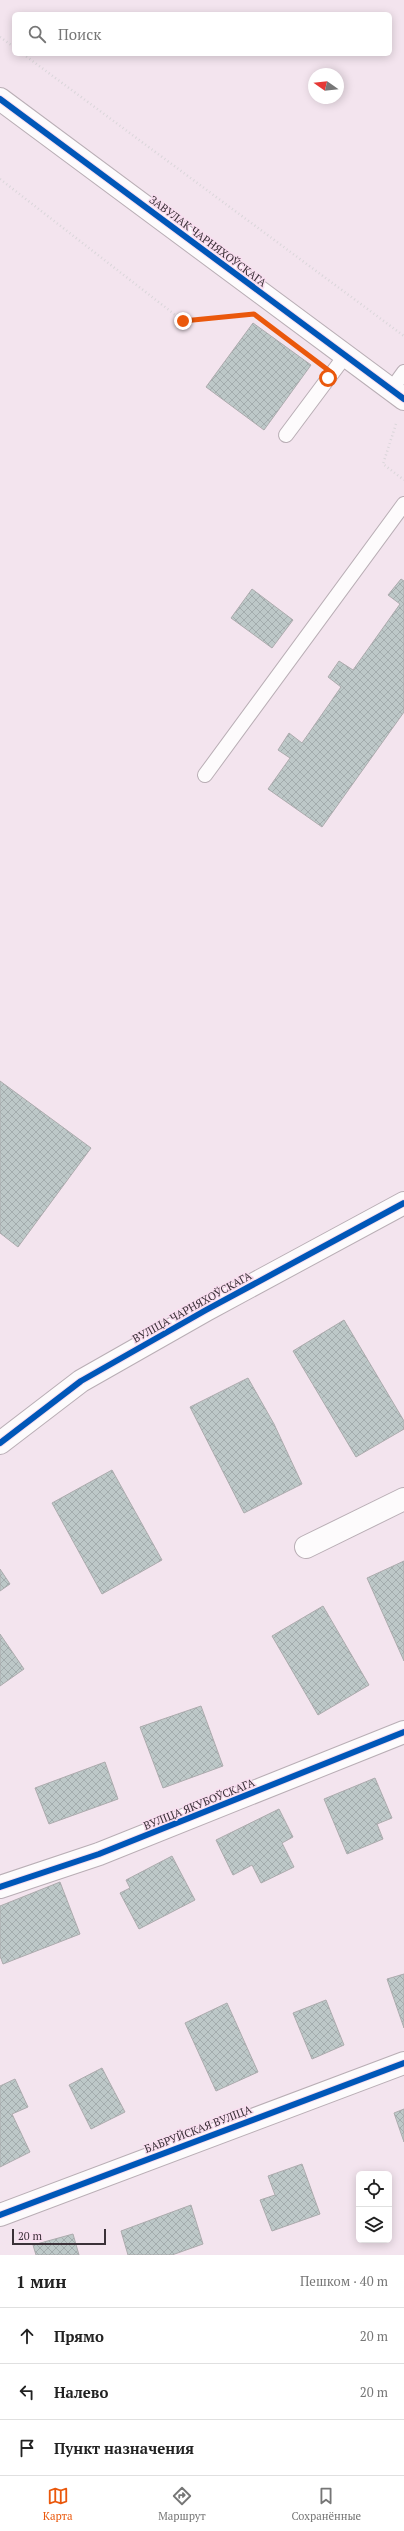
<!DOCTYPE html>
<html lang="ru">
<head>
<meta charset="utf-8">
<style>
	body { margin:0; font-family:"PT Serif",serif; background:#f2f2f2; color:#222 }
	.controls { position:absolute; right:12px; bottom:12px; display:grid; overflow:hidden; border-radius:6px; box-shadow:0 2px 10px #0003 }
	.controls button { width:36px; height:36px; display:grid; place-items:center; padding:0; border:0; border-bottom:1px solid #e0e0e0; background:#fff; color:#222; font:20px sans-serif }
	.compass { position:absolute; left:308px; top:68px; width:36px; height:36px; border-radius:50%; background:#fff; box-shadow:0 2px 10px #0003; rotate:284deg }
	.scale { position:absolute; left:12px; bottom:10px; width:94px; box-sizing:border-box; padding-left:4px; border:2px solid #3b3138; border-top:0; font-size:11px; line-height:14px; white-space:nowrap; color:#3b3138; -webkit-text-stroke:3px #f9def0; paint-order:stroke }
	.stop { position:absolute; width:12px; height:12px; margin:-9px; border:3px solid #ea580c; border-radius:50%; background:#fff }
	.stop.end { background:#ea580c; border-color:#fff; box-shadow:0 1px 4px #0008 }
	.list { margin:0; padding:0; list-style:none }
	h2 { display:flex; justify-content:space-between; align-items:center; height:52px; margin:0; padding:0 16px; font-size:17px }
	h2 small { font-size:13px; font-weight:400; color:#767676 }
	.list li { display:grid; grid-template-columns:26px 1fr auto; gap:12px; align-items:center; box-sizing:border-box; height:56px; padding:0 16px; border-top:1px solid #e0e0e0 }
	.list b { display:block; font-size:15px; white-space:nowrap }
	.list em { font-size:13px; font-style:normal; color:#767676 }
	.icon { flex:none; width:22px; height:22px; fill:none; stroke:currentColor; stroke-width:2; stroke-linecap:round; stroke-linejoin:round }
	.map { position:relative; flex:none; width:404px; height:2255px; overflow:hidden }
	.search { position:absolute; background:#fff; box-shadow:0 2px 10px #0003; left:12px; right:12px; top:12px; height:44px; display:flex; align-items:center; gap:10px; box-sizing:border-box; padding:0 14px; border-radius:6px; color:#767676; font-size:15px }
	.sheet { height:220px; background:#fff }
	nav { display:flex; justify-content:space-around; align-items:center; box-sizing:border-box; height:56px; border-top:1px solid #e0e0e0; background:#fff; font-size:11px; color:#767676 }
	nav a { display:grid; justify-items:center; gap:2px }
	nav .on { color:#ea580c }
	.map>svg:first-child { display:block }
	.building { fill:url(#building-cross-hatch); stroke:#acabad }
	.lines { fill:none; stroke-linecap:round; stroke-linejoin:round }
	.service-casing { stroke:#b9aeb5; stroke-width:16 }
	.minor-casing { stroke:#b9aeb5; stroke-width:24 }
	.tertiary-casing { stroke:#b9aeb5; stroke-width:24 }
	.path { stroke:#dad6da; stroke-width:2.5; stroke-dasharray:1 3; stroke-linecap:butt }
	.service { stroke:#fdfbfc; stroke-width:14 }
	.minor { stroke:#fdfbfc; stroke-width:22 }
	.tertiary { stroke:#fdfbfc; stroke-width:22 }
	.cycleway-casing { stroke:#f9def0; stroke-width:8 }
	.cycleway { stroke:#0057b8; stroke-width:6 }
	.route { stroke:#ea580c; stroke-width:5 }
	.labels { text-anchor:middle; stroke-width:3; stroke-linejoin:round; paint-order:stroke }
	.street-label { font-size:11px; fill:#3b3138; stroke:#f9def0 }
</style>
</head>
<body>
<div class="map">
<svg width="404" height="2255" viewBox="0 0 404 2255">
	<defs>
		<pattern id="building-cross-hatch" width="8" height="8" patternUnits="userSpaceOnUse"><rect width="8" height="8" fill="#bdc8c8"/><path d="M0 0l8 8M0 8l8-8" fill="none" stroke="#a3acad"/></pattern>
	</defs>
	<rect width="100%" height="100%" fill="#f3e4ee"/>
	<g class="building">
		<path d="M253,323L311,365L264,430L206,387Z"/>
		<path d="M401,579L404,581V712L322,827L268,789L290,758L278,750L289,733L302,743L341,687L328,677L339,661L353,670L400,604L388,595Z"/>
		<path d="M252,589L293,620L272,648L231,618Z"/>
		<path d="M0,1081L91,1148L18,1247L0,1233Z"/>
		<path d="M344,1320L404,1421V1429L356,1457L293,1351Z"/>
		<path d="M248,1378L274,1424L302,1484L244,1513L190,1407Z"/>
		<path d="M112,1470L162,1560L102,1594L52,1503Z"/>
		<path d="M404,1561V1661L367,1578Z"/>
		<path d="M0,1569L10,1584L0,1591Z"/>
		<path d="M323,1606L369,1685L318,1715L272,1636Z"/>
		<path d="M0,1634L24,1669L0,1686Z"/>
		<path d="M201,1706L223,1766L163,1788L140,1727Z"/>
		<path d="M105,1762L118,1799L49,1824L35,1788Z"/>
		<path d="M375,1778L392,1818L377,1824L383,1839L347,1854L324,1799Z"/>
		<path d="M279,1809L293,1837L282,1843L294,1867L261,1883L252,1865L233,1875L216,1840Z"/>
		<path d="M172,1856L195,1900L139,1929L120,1893L130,1888L126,1880Z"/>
		<path d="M60,1882L80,1934L3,1964L0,1956V1906Z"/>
		<path d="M404,1974V2028L387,1979Z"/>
		<path d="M326,2000L344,2045L312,2059L293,2013Z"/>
		<path d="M227,2003L258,2072L216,2091L185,2023Z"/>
		<path d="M102,2068L125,2112L91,2129L69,2085Z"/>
		<path d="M15,2079L28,2107L12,2114L30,2152L0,2167V2086Z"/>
		<path d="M404,2109V2142L394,2113Z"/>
		<path d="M302,2164L320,2214L272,2231L260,2200L275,2195L268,2176Z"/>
		<path d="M191,2205L203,2244L172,2255H128L121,2231Z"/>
		<path d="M73,2234L79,2255H36L33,2245Z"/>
	</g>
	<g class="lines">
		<g class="service-casing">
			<g id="service">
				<path d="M391,390L404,372"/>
				<path d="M286,435L345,356"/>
				<path d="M205,775L404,504"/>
			</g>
		</g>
		<g class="minor-casing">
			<g id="minor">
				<path d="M306,1547L404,1499"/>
				<path d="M0,1887L99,1854L404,1732"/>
				<path d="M0,2215L404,2063"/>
			</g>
		</g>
		<g class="tertiary-casing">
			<g id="tertiary">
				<path d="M0,99L404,399"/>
				<path d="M0,1443L81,1381L206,1310L404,1203"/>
			</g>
		</g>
		<g class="path">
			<path d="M0,37L14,47"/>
			<path d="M23,54L404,336"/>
			<path d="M0,179L183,321L243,315"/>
			<path d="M396,424L383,464L404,480"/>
		</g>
		<use href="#service" class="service"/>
		<use href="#minor" class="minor"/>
		<use href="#tertiary" class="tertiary"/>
		<g class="cycleway-casing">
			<g id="cycleway">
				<path d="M0,99L404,399"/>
				<path d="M0,1443L81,1381L206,1310L404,1203"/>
				<path d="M0,1887L99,1854L404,1732"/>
				<path d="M0,2215L404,2063"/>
			</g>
		</g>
		<use href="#cycleway" class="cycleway"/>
	</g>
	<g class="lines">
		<path class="route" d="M183,321L254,314L332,373L328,378"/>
	</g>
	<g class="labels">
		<g class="street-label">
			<text transform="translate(208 241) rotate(37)" y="4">ЗАВУЛАК ЧАРНЯХОЎСКАГА</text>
			<text transform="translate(192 1307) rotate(-29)" y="4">ВУЛІЦА ЧАРНЯХОЎСКАГА</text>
			<text transform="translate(199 1804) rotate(-22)" y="4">ВУЛІЦА ЯКУБОЎСКАГА</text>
			<text transform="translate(198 2129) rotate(-21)" y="4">БАБРУЙСКАЯ ВУЛІЦА</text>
		</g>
	</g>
</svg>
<div class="controls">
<button><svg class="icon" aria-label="locate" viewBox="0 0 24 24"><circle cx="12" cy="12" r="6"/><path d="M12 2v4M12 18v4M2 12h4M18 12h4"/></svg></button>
<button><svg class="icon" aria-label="layers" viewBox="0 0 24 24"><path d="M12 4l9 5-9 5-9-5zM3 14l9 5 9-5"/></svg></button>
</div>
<svg class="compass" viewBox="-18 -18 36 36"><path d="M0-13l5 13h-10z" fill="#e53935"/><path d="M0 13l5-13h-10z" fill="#767676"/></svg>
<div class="scale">20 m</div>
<div class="stop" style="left:328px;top:378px"></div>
<div class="stop end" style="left:183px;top:321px"></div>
<div class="search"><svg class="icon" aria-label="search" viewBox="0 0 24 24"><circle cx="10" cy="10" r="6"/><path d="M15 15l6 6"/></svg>Поиск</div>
</div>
<section class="sheet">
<h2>1 мин<small>Пешком · 40 m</small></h2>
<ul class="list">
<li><svg class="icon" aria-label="ahead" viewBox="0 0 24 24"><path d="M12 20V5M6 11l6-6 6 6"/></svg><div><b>Прямо</b></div><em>20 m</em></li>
<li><svg class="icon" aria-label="left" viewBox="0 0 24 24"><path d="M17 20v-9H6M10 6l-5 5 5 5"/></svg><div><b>Налево</b></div><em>20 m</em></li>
<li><svg class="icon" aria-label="arrive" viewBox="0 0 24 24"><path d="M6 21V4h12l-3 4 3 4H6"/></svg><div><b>Пункт назначения</b></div></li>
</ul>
</section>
<nav>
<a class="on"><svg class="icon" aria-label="map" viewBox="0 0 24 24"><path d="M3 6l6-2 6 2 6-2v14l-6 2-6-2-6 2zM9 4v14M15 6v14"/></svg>Карта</a>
<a><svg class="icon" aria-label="directions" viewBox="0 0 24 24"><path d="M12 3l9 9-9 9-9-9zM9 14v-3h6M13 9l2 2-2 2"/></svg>Маршрут</a>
<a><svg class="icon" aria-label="saved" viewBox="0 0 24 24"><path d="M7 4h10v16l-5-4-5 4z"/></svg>Сохранённые</a>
</nav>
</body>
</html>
